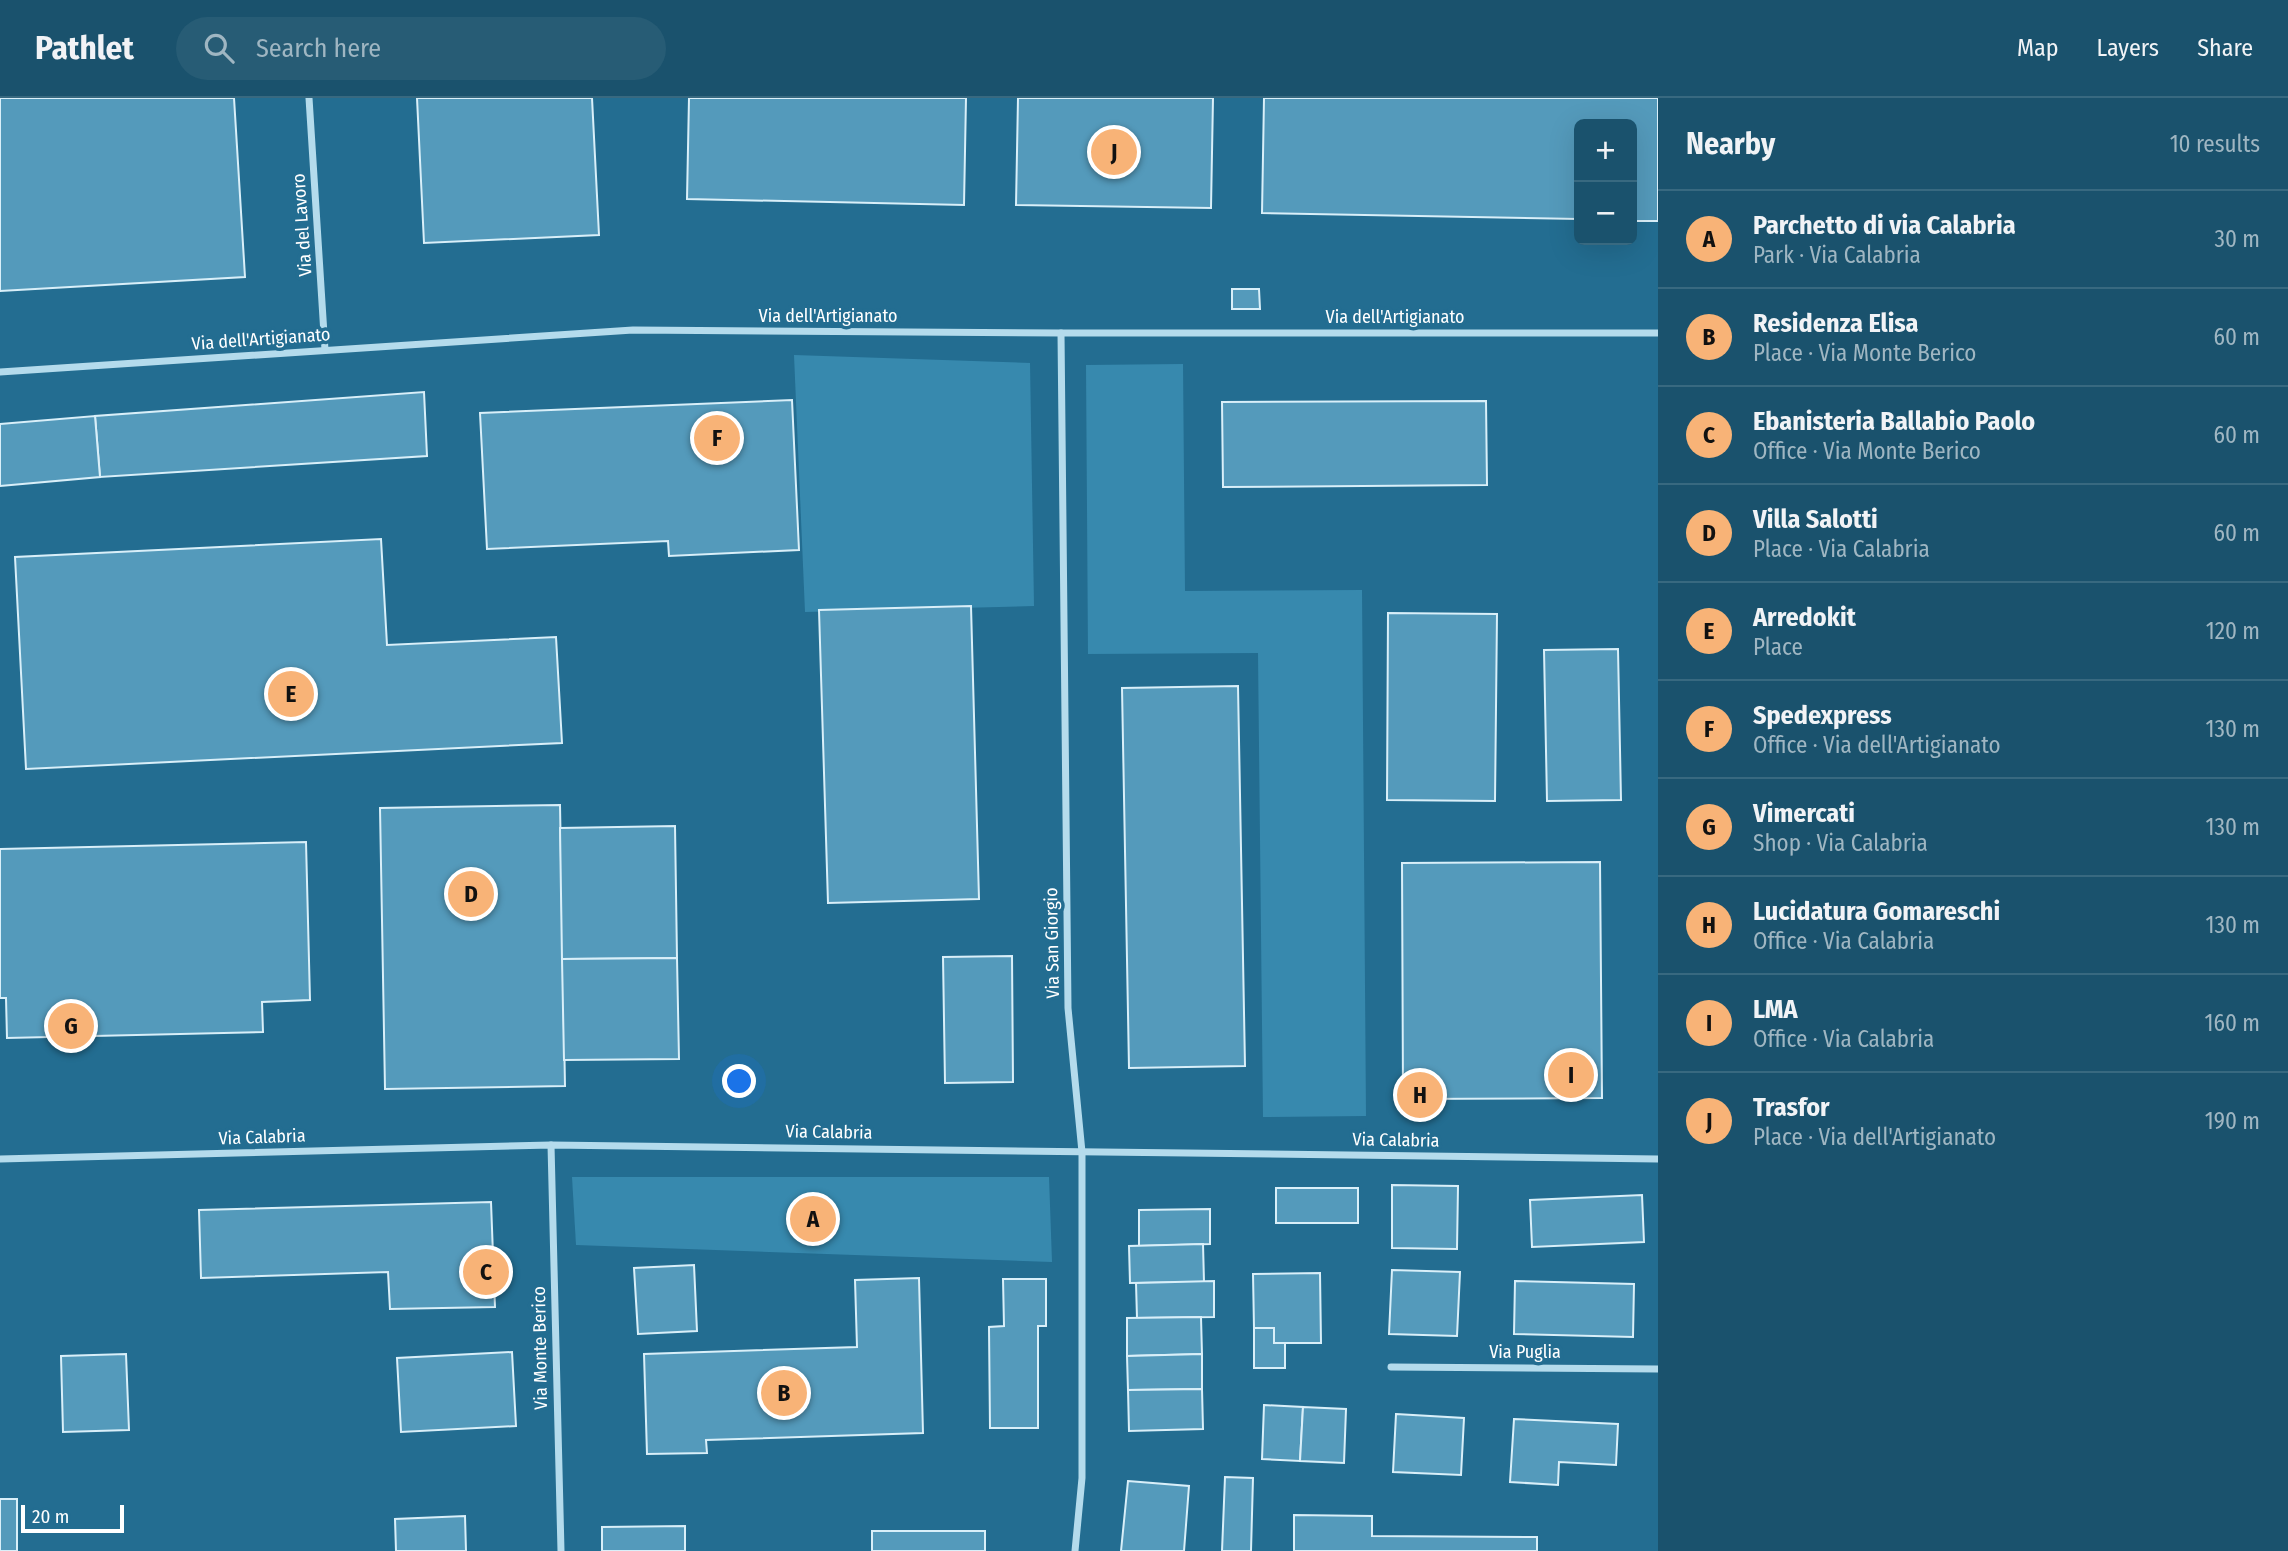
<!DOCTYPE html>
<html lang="en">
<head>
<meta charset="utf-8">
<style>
	body { margin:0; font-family:"Fira Sans Condensed",sans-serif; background:#275c75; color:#f1f3f6 }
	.controls { position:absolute; right:21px; top:21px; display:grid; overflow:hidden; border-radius:10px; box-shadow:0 7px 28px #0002 }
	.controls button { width:63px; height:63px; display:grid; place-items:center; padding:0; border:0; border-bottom:2px solid #386980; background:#1a526d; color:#f1f3f6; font:35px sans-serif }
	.scale { position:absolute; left:21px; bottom:18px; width:103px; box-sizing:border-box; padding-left:7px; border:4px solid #fff; border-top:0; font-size:19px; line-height:24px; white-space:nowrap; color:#fff; -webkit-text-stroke:5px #236d91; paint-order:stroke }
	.you { position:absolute; left:740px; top:984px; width:24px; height:24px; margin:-18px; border:5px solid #fff; border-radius:50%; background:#1a73e8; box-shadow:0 0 0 10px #1a73e833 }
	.badge { display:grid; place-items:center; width:46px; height:46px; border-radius:50%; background:#f8b377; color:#111; font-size:23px; font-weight:700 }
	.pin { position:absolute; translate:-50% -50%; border:4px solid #fff; box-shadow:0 2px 7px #0006 }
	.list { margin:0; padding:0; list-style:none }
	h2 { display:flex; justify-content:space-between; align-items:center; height:91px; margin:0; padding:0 28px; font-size:30px }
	h2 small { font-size:23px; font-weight:400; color:#9fb6c2 }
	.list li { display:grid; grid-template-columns:46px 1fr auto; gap:21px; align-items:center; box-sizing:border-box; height:98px; padding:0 28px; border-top:2px solid #386980 }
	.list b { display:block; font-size:26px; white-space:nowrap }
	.list p { margin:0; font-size:23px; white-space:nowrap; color:#9fb6c2 }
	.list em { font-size:23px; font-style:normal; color:#9fb6c2 }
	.icon { flex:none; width:38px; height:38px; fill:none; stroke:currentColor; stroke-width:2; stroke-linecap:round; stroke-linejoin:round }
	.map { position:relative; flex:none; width:1658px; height:1453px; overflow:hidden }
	header { display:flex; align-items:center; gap:42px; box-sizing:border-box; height:98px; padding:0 35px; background:#1a526d; border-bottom:2px solid #386980 }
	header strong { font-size:33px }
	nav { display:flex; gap:38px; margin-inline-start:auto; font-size:24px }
	.search { width:490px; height:63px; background:#275c75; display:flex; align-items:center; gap:18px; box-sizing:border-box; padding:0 24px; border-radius:38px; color:#9fb6c2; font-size:26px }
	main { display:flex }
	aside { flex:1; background:#1a526d }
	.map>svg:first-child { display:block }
	.green { fill:#3789ae }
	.building { fill:#549abb; stroke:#d9eff9; stroke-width:2 }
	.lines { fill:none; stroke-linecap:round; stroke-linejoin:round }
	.minor { stroke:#b4dbec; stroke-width:7 }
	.labels { text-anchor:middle; stroke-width:7; stroke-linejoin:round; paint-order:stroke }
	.street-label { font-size:18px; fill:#fff; stroke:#236d91 }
</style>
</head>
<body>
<header>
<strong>Pathlet</strong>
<div class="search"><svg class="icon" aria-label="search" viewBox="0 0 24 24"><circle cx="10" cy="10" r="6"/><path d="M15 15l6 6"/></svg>Search here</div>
<nav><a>Map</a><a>Layers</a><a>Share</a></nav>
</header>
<main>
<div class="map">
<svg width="1658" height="1453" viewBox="0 0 1658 1453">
	<rect width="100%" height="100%" fill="#236d91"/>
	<g class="green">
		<path d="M794,257L1030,265L1034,508L805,514Z"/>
		<path d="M1183,266L1185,493L1362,492L1366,1018L1263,1019L1258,555L1088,556L1086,267Z"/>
		<path d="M572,1079H1049L1052,1164L576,1147Z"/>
	</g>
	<g class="building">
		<path d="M0,0H234L245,179L0,193Z"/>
		<path d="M417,0H592L599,137L424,145Z"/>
		<path d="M689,0H966L964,107L687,101Z"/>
		<path d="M1018,0H1213L1211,110L1016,107Z"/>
		<path d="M1264,0H1658V123H1632V26H1579V121L1262,115Z"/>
		<path d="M1232,191H1259L1260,211H1232Z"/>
		<path d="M424,294L427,358L100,379L95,318Z"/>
		<path d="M792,302L799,452L669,458L668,443L487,451L480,315Z"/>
		<path d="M1486,303L1487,387L1223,389L1222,304Z"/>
		<path d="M95,318L100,379L0,388V326Z"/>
		<path d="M381,441L387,547L556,539L562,645L26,671L15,459Z"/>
		<path d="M971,508L979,801L828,805L819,512Z"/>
		<path d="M1388,515L1497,516L1495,703L1387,702Z"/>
		<path d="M1618,551L1621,702L1547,703L1544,552Z"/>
		<path d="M1238,588L1245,968L1129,970L1122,590Z"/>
		<path d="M560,707L565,988L385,991L380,710Z"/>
		<path d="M675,728L677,860L562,861L560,730Z"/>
		<path d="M306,744L310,902L262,904L263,934L7,940L6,900H0V751Z"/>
		<path d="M1600,764L1602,1000L1403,1001L1402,765Z"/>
		<path d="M1012,858L1013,984L945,985L943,859Z"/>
		<path d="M677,860L679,961L564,962L562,861Z"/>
		<path d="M1392,1087L1458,1088L1457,1151L1392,1150Z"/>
		<rect x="1276" y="1090" width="82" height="35"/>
		<path d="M1642,1097L1644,1144L1532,1149L1530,1102Z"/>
		<path d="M491,1104L495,1209L390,1211L388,1174L201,1180L199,1112Z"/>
		<path d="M1210,1111V1146L1139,1148V1112Z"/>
		<path d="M1203,1146L1204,1184L1130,1185L1129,1148Z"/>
		<path d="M694,1167L697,1233L638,1236L634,1170Z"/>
		<path d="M1392,1172L1460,1174L1457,1238L1389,1236Z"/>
		<path d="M1320,1175L1321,1245H1274V1230H1254L1253,1176Z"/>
		<path d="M919,1180L923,1335L706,1342L707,1355L647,1356L644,1256L857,1249L855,1182Z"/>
		<path d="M1003,1181H1046V1228H1038V1330H990L989,1229L1004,1228Z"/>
		<path d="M1214,1183V1219L1137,1220L1136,1185Z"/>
		<path d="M1515,1183L1634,1186L1633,1239L1514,1236Z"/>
		<path d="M1201,1219L1202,1256L1127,1258V1220Z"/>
		<path d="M1254,1230H1274V1245H1285V1270H1254Z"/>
		<path d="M512,1254L516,1328L401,1334L397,1260Z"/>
		<path d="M126,1256L129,1332L63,1334L61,1258Z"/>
		<path d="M1202,1256V1291L1128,1292L1127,1258Z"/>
		<path d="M1202,1291L1203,1331L1129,1333L1128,1292Z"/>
		<path d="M1264,1307L1303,1309L1300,1363L1262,1361Z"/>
		<path d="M1303,1309L1346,1311L1344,1365L1300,1363Z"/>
		<path d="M1396,1316L1464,1320L1461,1377L1393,1374Z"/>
		<path d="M1514,1321L1618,1326L1616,1367L1559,1364L1558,1387L1510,1384Z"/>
		<path d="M1225,1379L1253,1380L1251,1453H1222Z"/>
		<path d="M1128,1383L1189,1388L1184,1453H1121Z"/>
		<rect x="0" y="1401" width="17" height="52"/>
		<path d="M1294,1417L1372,1418V1438L1537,1439V1453H1294Z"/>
		<path d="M465,1418L466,1453H396L395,1421Z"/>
		<path d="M685,1428V1453H602V1429Z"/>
		<rect x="872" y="1433" width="113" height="20"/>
	</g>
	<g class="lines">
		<g class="minor">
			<path d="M309,0L325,252"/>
			<path d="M1061,235L1068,910L1082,1054V1380L1075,1453"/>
			<path d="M0,274L633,232L1061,235H1658"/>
			<path d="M551,1047L561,1453"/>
			<path d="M0,1061L551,1047L1658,1061"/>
			<path d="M1391,1269L1658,1271"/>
		</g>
	</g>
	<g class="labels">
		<g class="street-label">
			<text transform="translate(302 127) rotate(-94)" y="6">Via del Lavoro</text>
			<text x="828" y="224">Via dell'Artigianato</text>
			<text x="1395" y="225">Via dell'Artigianato</text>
			<text transform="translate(261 241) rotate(-4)" y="6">Via dell'Artigianato</text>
			<text transform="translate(1052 845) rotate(-91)" y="6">Via San Giorgio</text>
			<text transform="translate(829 1034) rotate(1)" y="6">Via Calabria</text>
			<text transform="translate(262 1039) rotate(-2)" y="6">Via Calabria</text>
			<text transform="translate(1396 1042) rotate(1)" y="6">Via Calabria</text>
			<text transform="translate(540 1250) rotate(-91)" y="6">Via Monte Berico</text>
			<text x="1525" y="1260">Via Puglia</text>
		</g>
	</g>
</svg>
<div class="controls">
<button>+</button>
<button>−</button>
</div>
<div class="scale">20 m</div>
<div class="you"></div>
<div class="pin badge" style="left:813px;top:1121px">A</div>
<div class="pin badge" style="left:784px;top:1295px">B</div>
<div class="pin badge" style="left:486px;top:1174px">C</div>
<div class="pin badge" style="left:471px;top:796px">D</div>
<div class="pin badge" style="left:291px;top:596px">E</div>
<div class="pin badge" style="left:717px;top:340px">F</div>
<div class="pin badge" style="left:71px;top:928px">G</div>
<div class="pin badge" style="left:1420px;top:997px">H</div>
<div class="pin badge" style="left:1571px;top:977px">I</div>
<div class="pin badge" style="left:1114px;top:54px">J</div>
</div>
<aside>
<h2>Nearby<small>10 results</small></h2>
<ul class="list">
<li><span class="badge">A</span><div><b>Parchetto di via Calabria</b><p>Park · Via Calabria</p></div><em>30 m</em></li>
<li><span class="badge">B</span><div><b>Residenza Elisa</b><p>Place · Via Monte Berico</p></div><em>60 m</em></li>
<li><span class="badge">C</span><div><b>Ebanisteria Ballabio Paolo</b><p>Office · Via Monte Berico</p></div><em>60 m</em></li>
<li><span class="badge">D</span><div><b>Villa Salotti</b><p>Place · Via Calabria</p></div><em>60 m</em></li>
<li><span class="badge">E</span><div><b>Arredokit</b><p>Place</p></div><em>120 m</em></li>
<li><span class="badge">F</span><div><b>Spedexpress</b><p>Office · Via dell'Artigianato</p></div><em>130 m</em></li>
<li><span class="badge">G</span><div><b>Vimercati</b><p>Shop · Via Calabria</p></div><em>130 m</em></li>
<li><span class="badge">H</span><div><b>Lucidatura Gomareschi</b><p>Office · Via Calabria</p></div><em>130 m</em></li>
<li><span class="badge">I</span><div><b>LMA</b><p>Office · Via Calabria</p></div><em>160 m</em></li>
<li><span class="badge">J</span><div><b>Trasfor</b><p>Place · Via dell'Artigianato</p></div><em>190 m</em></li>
</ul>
</aside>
</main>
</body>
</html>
